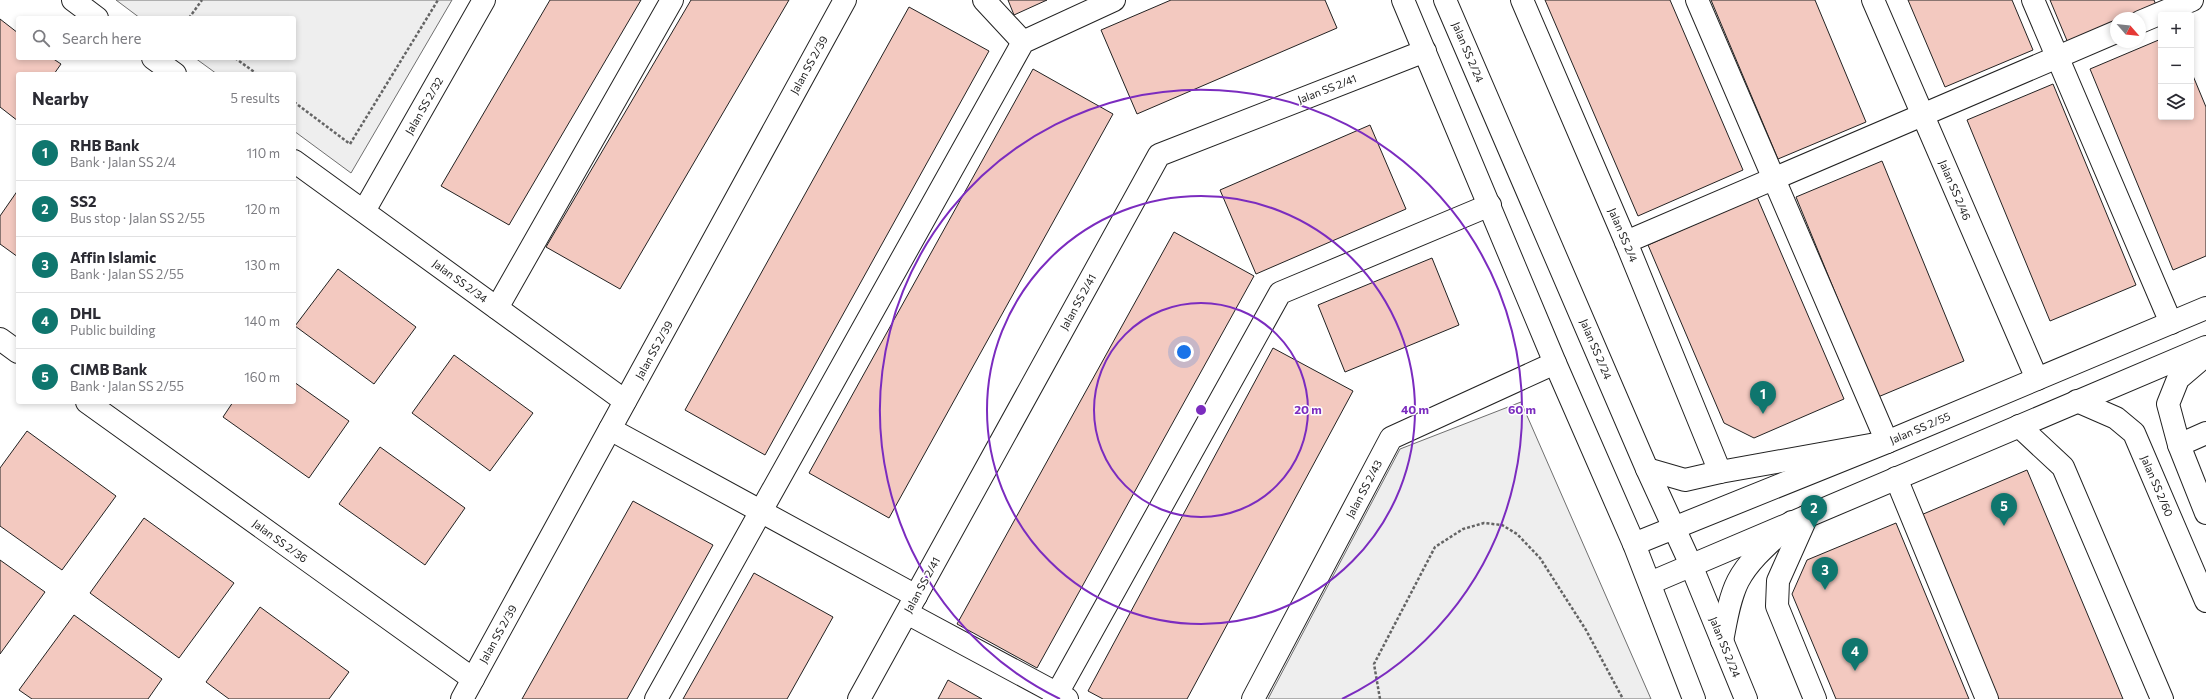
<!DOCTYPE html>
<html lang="en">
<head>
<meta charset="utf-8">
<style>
	body { margin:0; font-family:Commissioner,sans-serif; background:#f7f7f7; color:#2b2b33 }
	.controls { position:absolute; right:12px; top:12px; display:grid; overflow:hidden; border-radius:4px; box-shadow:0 2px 6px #0003 }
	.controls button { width:36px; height:36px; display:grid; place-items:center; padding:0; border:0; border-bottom:1px solid #e1e1e2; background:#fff; color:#2b2b33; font:20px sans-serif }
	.compass { position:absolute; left:2110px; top:12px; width:36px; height:36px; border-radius:50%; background:#fff; box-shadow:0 2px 6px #0003; rotate:118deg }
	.you { position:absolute; left:1184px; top:352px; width:14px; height:14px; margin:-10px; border:3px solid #fff; border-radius:50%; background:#1a73e8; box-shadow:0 0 0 6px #1a73e833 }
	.badge { display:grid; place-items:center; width:26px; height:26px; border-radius:50%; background:#0f766e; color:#fff; font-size:13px; font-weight:700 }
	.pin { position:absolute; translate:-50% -33px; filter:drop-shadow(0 1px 2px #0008) }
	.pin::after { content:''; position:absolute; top:21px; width:14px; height:12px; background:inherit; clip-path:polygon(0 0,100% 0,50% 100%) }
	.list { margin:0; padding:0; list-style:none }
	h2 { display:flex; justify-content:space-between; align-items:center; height:52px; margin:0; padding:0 16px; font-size:17px }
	h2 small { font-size:13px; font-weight:400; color:#7c7c81 }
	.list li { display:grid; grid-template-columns:26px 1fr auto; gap:12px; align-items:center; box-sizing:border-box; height:56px; padding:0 16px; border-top:1px solid #e1e1e2 }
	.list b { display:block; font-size:15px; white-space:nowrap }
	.list p { margin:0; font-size:13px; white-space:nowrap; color:#7c7c81 }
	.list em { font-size:13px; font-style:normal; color:#7c7c81 }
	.icon { flex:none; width:22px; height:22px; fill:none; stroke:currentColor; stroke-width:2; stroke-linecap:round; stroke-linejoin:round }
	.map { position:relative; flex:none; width:2206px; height:699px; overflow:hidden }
	.search { position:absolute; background:#fff; box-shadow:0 2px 6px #0003; left:16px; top:16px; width:280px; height:44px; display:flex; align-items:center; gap:10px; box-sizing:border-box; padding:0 14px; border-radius:4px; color:#7c7c81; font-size:15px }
	.panel { position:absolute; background:#fff; box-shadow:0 2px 6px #0003; left:16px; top:72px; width:280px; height:332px; border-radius:4px }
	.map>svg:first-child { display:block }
	.green { fill:#eee; stroke:#6f6f6f }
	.building { fill:#f3c9c0; stroke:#222 }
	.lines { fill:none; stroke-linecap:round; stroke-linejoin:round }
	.minor-casing { stroke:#222; stroke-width:24 }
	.major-casing { stroke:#222; stroke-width:24 }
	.path { stroke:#646464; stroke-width:2.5; stroke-dasharray:3 2; stroke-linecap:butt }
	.minor { stroke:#fff; stroke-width:22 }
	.major { stroke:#fff; stroke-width:22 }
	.ring { fill:none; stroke:#7b2cbf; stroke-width:2 }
	.labels { text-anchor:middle; stroke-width:3; stroke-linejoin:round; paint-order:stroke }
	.street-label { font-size:11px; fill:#222; stroke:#fff }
	.centre { fill:#7b2cbf; stroke:#fff; stroke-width:2 }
	.ring-label { font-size:12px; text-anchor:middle; font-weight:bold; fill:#7b2cbf; stroke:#fff; stroke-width:3; stroke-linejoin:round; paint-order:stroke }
</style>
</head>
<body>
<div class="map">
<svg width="2206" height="699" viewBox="0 0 2206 699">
	<rect width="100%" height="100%" fill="#fff"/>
	<g class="green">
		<path d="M116,0H452L351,173L294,131V74H217L195,58H294V18H140Z"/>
		<path d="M1521,402L1651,699H1268L1400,449Z"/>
	</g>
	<g class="building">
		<path d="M550,0H641L509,225L441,186Z"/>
		<path d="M691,0H789L620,289L546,247Z"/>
		<path d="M1008,0H1047L1014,15Z"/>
		<path d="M1171,0H1325L1337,28L1137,114L1101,30Z"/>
		<path d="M1545,0H1670L1743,170L1638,216Z"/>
		<path d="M1711,0H1815L1866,122L1778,159Z"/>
		<path d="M1908,0H2012L2033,50L1945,87Z"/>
		<path d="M2050,0H2154L2156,5L2126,18H2116V22L2068,43Z"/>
		<path d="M909,7L989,51L765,455L685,410Z"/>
		<path d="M0,19L18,33V58H52L61,64L54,74H18V121L0,107Z"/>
		<path d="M2161,39V117H2191V71L2206,107V256L2173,270L2090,69Z"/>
		<path d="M1033,69L1113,114L889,518L809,473Z"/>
		<path d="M2053,84L2136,285L2050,321L1967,120Z"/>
		<path d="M1370,125L1406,209L1256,274L1220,190Z"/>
		<path d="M1882,161L1964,361L1878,397L1796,197Z"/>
		<path d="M18,190V257L0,244V216Z"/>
		<path d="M1757,197L1844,399L1754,438L1724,423L1648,245Z"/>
		<path d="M1174,232L1254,276L1037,668L957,624Z"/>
		<path d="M1432,258L1459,325L1345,372L1318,305Z"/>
		<path d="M338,269L416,327L374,384L295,326Z"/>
		<path d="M1273,348L1353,391L1187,699H1103L1088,691Z"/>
		<path d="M454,355L533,413L490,471L412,413Z"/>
		<path d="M294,382L349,421L309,478L223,417L233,402H294Z"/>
		<path d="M27,431L116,496L62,570L0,526V468Z"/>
		<path d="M380,447L465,508L425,565L339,504Z"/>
		<path d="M2027,470L2123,699H1998L1921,515Z"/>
		<path d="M633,501L713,545L627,699H522Z"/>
		<path d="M144,518L234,583L179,658L90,593Z"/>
		<path d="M1896,523L1969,699H1836L1792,594L1807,560Z"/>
		<path d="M0,560L45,592L0,654Z"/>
		<path d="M754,573L833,617L787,699H683Z"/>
		<path d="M260,607L349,672L329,699H229L206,682Z"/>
		<path d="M74,615L162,679L148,699H32L19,690Z"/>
		<path d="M948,680L982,699H938Z"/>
	</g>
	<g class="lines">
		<g class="minor-casing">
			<g id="minor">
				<path d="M73,0L97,18"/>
				<path d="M984,0L1023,42"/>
				<path d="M1522,0L1626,242L1720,472"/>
				<path d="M1697,0L1887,442"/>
				<path d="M1873,0L2037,379"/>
				<path d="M2033,0L2171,323"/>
				<path d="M2140,22L2192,0"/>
				<path d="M153,58L175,74"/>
				<path d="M294,161L625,401"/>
				<path d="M364,211L484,0"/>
				<path d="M1626,242L2116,32"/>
				<path d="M497,308L672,0"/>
				<path d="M0,339L18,352"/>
				<path d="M2206,355L2178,379L2168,404L2179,445L2206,513"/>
				<path d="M2077,401L2116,418L2134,433L2206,601"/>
				<path d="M87,402L473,679"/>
				<path d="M2019,426L2063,467L2162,699"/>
				<path d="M610,429L916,596"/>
				<path d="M2179,445L2206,433"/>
				<path d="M1896,478L1987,699"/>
				<path d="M1807,516L1778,581L1777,606L1815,699"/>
				<path d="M1634,544L1887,442L2206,308"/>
				<path d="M1650,583L2206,347"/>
				<path d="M907,613L1067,699"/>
				<path d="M462,699L845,0"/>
				<path d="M656,699L1023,42L1114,0"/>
				<path d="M859,699L1159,155L1425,51"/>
				<path d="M1054,699L1280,293L1490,205"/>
				<path d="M1253,699L1391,438L1555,363"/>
			</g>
		</g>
		<g class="major-casing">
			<g id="major">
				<path d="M1403,0L1555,363L1634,544L1694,699"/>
				<path d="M1445,0L1647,469L1691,565L1746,699"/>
				<path d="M1647,469L1685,480L1720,472L1887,442"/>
				<path d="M1722,641C1726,621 1729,599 1738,581C1750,558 1773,540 1792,522"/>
			</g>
		</g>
		<g class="path">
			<path d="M189,18L202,0"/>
			<path d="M235,58L257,74"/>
			<path d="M294,102L350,144L438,0"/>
			<path d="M1380,699L1374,664L1435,547L1463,529L1484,523L1502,525L1517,534L1540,558L1586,630L1623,699"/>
		</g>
		<use href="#minor" class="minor"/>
		<use href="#major" class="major"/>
	</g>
	<g class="ring">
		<circle cx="1201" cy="410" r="107"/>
		<circle cx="1201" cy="410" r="214"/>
		<path d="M1060 699A321 321 0 1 1 1342 699"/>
	</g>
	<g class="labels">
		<g class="street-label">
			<text transform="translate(1468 52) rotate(67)" y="4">Jalan SS 2/24</text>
			<text transform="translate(809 65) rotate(-61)" y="4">Jalan SS 2/39</text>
			<text transform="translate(1327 89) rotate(-21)" y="4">Jalan SS 2/41</text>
			<text transform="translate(424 106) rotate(-60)" y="4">Jalan SS 2/32</text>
			<text transform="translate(1955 190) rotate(67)" y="4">Jalan SS 2/46</text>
			<text transform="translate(1623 235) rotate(67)" y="4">Jalan SS 2/4</text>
			<text transform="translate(460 281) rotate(36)" y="4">Jalan SS 2/34</text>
			<text transform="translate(1078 302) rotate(-61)" y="4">Jalan SS 2/41</text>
			<text transform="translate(1596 349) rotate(67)" y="4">Jalan SS 2/24</text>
			<text transform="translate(654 350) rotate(-61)" y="4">Jalan SS 2/39</text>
			<text transform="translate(1920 428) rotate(-23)" y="4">Jalan SS 2/55</text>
			<text transform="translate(2157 486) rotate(67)" y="4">Jalan SS 2/60</text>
			<text transform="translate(1364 489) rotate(-62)" y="4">Jalan SS 2/43</text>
			<text transform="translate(280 541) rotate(36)" y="4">Jalan SS 2/36</text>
			<text transform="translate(922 585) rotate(-61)" y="4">Jalan SS 2/41</text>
			<text transform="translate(498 634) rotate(-61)" y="4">Jalan SS 2/39</text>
			<text transform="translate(1725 647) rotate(68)" y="4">Jalan SS 2/24</text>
		</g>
	</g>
	<circle cx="1201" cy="410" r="6" class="centre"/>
	<g class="ring-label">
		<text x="1308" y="414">20 m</text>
		<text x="1415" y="414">40 m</text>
		<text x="1522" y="414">60 m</text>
	</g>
</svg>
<div class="controls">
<button>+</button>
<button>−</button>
<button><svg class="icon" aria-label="layers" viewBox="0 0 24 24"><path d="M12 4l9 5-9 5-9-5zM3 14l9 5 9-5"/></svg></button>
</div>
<svg class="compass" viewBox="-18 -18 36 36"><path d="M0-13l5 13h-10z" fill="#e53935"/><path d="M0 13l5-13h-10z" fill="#7c7c81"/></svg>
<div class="you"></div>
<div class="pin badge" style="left:1763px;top:414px">1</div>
<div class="pin badge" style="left:1814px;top:528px">2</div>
<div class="pin badge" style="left:1825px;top:590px">3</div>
<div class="pin badge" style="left:1855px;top:671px">4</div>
<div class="pin badge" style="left:2004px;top:526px">5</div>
<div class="search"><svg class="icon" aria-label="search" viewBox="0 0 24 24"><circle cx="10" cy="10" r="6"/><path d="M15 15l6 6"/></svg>Search here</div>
<section class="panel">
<h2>Nearby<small>5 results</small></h2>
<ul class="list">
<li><span class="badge">1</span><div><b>RHB Bank</b><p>Bank · Jalan SS 2/4</p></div><em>110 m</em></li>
<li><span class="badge">2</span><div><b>SS2</b><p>Bus stop · Jalan SS 2/55</p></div><em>120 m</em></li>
<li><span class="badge">3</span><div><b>Affin Islamic</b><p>Bank · Jalan SS 2/55</p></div><em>130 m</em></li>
<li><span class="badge">4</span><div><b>DHL</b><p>Public building</p></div><em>140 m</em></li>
<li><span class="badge">5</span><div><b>CIMB Bank</b><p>Bank · Jalan SS 2/55</p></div><em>160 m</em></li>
</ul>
</section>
</div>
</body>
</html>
